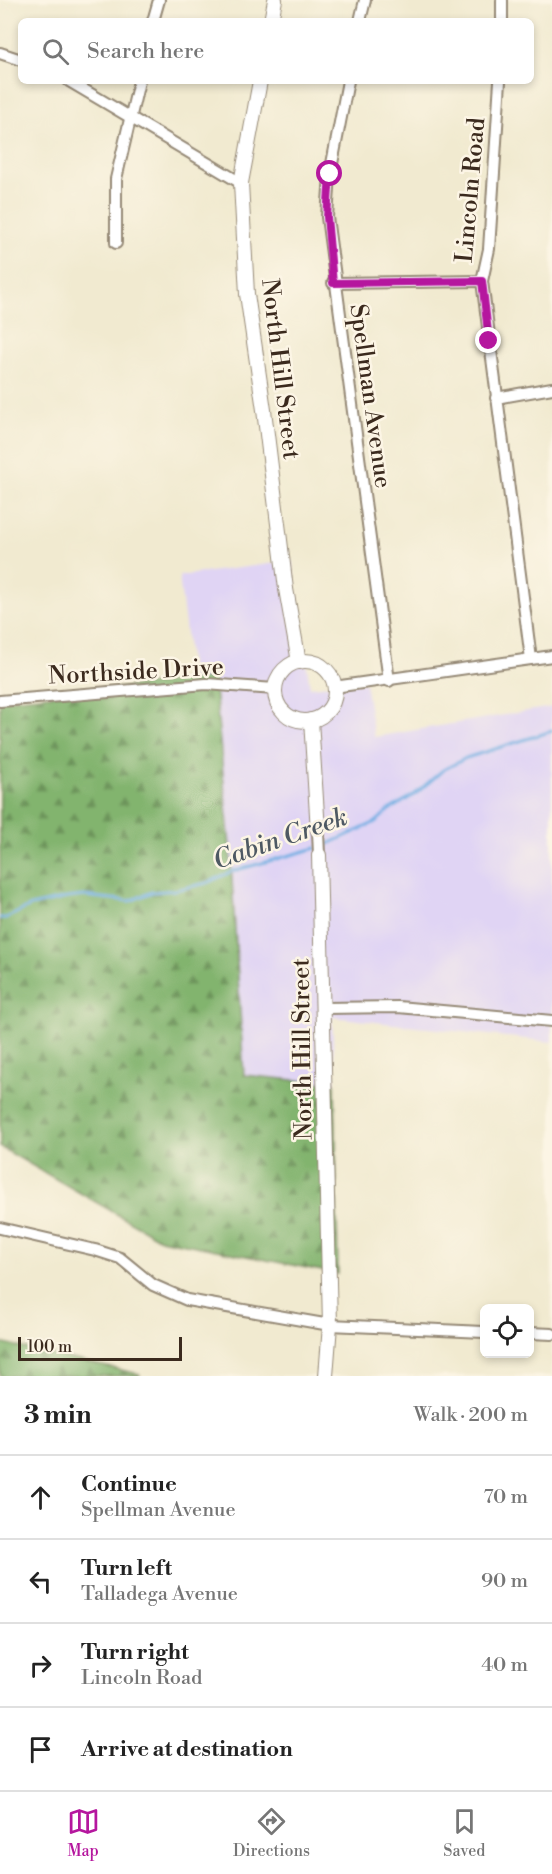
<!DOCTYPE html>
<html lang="en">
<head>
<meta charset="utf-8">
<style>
	body { margin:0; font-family:"Libre Bodoni",serif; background:#f6f6f6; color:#222 }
	.controls { position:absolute; right:18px; bottom:18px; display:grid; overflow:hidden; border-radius:9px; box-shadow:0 3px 9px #0003 }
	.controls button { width:54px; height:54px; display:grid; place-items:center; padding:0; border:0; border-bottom:2px solid #e0e0e0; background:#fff; color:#222; font:30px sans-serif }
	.scale { position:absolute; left:18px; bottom:15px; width:164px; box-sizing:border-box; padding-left:6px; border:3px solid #3b2a1e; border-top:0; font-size:16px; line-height:21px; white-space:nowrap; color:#3b2a1e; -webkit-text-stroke:4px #fcf5e5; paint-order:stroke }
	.stop { position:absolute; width:18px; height:18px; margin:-14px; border:4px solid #b5179e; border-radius:50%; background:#fff }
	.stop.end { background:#b5179e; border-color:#fff; box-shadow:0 2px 6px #0008 }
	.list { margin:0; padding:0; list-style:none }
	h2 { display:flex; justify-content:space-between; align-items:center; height:78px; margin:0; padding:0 24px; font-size:26px }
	h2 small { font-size:20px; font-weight:400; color:#767676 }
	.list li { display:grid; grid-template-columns:39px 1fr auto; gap:18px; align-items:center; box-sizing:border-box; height:84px; padding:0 24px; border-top:2px solid #e0e0e0 }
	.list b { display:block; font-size:22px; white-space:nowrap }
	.list p { margin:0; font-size:20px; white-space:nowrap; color:#767676 }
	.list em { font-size:20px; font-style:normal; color:#767676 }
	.icon { flex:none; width:33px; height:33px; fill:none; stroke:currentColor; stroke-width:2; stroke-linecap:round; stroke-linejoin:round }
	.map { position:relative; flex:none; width:552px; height:1376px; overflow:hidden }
	.search { position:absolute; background:#fff; box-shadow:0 3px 9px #0003; left:18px; right:18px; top:18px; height:66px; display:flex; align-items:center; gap:15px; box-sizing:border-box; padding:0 21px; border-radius:9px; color:#767676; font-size:22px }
	.sheet { height:414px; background:#fff }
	nav { display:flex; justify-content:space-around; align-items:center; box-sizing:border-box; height:84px; border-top:2px solid #e0e0e0; background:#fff; font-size:16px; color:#767676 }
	nav a { display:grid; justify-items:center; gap:3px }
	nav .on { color:#b5179e }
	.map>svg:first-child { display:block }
	.built { fill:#e0d4f4 }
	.forest { fill:url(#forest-firs); stroke:#5e6f46; stroke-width:1.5 }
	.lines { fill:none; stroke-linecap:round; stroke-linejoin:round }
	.stream { stroke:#70afe3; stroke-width:3 }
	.street-casing { stroke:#968a77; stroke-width:14 }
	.secondary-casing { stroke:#968a77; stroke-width:16 }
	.street { stroke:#fff; stroke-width:10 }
	.secondary { stroke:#fff; stroke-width:14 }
	.route { stroke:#b5179e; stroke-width:8 }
	.labels { text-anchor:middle; stroke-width:5; stroke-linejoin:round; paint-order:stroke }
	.street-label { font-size:24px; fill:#3b2a1e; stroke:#fcf5e5 }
	.water-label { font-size:26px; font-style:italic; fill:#4e5963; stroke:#fcf5e5 }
</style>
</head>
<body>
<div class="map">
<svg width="552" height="1376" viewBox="0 0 552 1376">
	<defs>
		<pattern id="forest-firs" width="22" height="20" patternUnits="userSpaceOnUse" patternTransform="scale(1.5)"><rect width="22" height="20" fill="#82b46e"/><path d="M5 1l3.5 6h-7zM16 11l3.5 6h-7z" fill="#6c935a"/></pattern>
	</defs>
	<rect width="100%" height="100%" fill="#fcf5e5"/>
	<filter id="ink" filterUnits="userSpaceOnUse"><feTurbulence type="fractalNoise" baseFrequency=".0167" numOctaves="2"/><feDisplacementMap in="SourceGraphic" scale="12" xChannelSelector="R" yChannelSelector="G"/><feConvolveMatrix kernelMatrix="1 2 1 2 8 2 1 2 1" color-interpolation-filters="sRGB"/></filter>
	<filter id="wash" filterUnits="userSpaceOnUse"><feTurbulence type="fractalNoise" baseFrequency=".008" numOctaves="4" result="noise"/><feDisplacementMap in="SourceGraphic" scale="24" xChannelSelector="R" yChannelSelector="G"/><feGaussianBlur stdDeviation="1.35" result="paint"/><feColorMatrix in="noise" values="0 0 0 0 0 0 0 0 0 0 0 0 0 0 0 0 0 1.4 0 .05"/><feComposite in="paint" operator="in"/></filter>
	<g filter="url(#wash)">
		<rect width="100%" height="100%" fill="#f1ead0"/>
		<path class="built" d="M292,561L310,687L365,682L374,737L552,707V1042L332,1017L335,1084L244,1075L230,846L214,679L192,681L179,576Z"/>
		<g class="forest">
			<path d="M214,678L230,846L244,1075L335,1084L338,1274L160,1239L0,1147V700Z"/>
			<path d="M0,1343L139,1374L140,1376H0Z"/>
		</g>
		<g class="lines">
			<g class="stream">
				<path d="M322,847L376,822L389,810L414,795L443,770L466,758L552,731"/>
				<path d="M0,918H6L31,906L67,898L84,896L130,901L152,892L175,890L207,883L233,871L316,848"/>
			</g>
		</g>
	</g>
	<g filter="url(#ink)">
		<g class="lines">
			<g class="street-casing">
				<g id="street">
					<path d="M502,0V21"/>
					<path d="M153,21L159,0"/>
					<path d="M360,21L365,0"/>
					<path d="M0,53L21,60"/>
					<path d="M69,81L241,183"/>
					<path d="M348,81L330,174L327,217L389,681"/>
					<path d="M500,81L489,249L482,281L531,659"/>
					<path d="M116,243V179L139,81"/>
					<path d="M333,283L482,281"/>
					<path d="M496,398L552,388"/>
					<path d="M334,687L552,656"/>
					<path d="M0,701L206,684L275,689"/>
					<path d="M318,831L319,855"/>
					<path d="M324,1008L398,1007L552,1021"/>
					<path d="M0,1228L95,1250L120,1258L153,1285L187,1300L330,1325L484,1332"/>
					<path d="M530,1333L552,1334"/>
				</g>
			</g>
			<g class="secondary-casing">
				<g id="secondary">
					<path d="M271,21L275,0"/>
					<path d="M260,81L241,183L247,294L264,410L286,589L299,662"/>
					<circle cx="305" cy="691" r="30"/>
					<path d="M311,720L318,831"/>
					<path d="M319,855L330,1325L326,1376"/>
				</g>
			</g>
			<use href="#street" class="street"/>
			<use href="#secondary" class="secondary"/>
		</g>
	</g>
	<g class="lines" filter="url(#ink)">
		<path class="route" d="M330,174L327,217L333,283L482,281L489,341"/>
	</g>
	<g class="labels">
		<g class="street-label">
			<text transform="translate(470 190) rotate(-85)" y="8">Lincoln Road</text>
			<text transform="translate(281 369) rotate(83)" y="8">North Hill Street</text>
			<text transform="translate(371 396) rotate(82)" y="8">Spellman Avenue</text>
			<text transform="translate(136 671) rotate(-3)" y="8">Northside Drive</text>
			<text transform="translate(302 1049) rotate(-91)" y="8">North Hill Street</text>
		</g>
		<g class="water-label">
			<text transform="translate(280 838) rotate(-19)" y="9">Cabin Creek</text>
		</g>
	</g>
</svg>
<div class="controls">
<button><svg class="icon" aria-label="locate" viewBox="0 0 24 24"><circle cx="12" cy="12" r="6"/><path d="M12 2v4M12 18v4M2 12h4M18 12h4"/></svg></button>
</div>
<div class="scale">100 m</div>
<div class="stop" style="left:330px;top:174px"></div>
<div class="stop end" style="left:489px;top:341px"></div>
<div class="search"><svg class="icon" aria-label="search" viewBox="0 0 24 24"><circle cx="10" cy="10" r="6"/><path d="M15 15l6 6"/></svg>Search here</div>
</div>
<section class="sheet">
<h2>3 min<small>Walk · 200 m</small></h2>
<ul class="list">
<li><svg class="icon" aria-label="ahead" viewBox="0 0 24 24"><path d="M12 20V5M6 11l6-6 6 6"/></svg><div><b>Continue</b><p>Spellman Avenue</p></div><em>70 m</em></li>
<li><svg class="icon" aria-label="left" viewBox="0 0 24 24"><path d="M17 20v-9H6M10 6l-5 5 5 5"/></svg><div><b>Turn left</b><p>Talladega Avenue</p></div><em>90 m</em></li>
<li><svg class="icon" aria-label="right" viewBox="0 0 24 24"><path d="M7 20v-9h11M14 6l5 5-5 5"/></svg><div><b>Turn right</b><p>Lincoln Road</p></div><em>40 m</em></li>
<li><svg class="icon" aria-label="arrive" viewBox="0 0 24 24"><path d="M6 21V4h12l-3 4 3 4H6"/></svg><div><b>Arrive at destination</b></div></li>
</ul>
</section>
<nav>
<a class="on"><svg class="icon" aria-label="map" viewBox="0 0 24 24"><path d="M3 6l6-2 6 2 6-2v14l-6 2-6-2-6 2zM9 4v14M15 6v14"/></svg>Map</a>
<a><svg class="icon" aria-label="directions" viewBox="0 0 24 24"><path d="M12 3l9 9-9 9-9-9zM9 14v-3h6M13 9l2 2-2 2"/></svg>Directions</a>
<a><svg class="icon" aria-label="saved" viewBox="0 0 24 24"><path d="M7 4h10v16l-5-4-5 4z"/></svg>Saved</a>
</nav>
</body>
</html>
